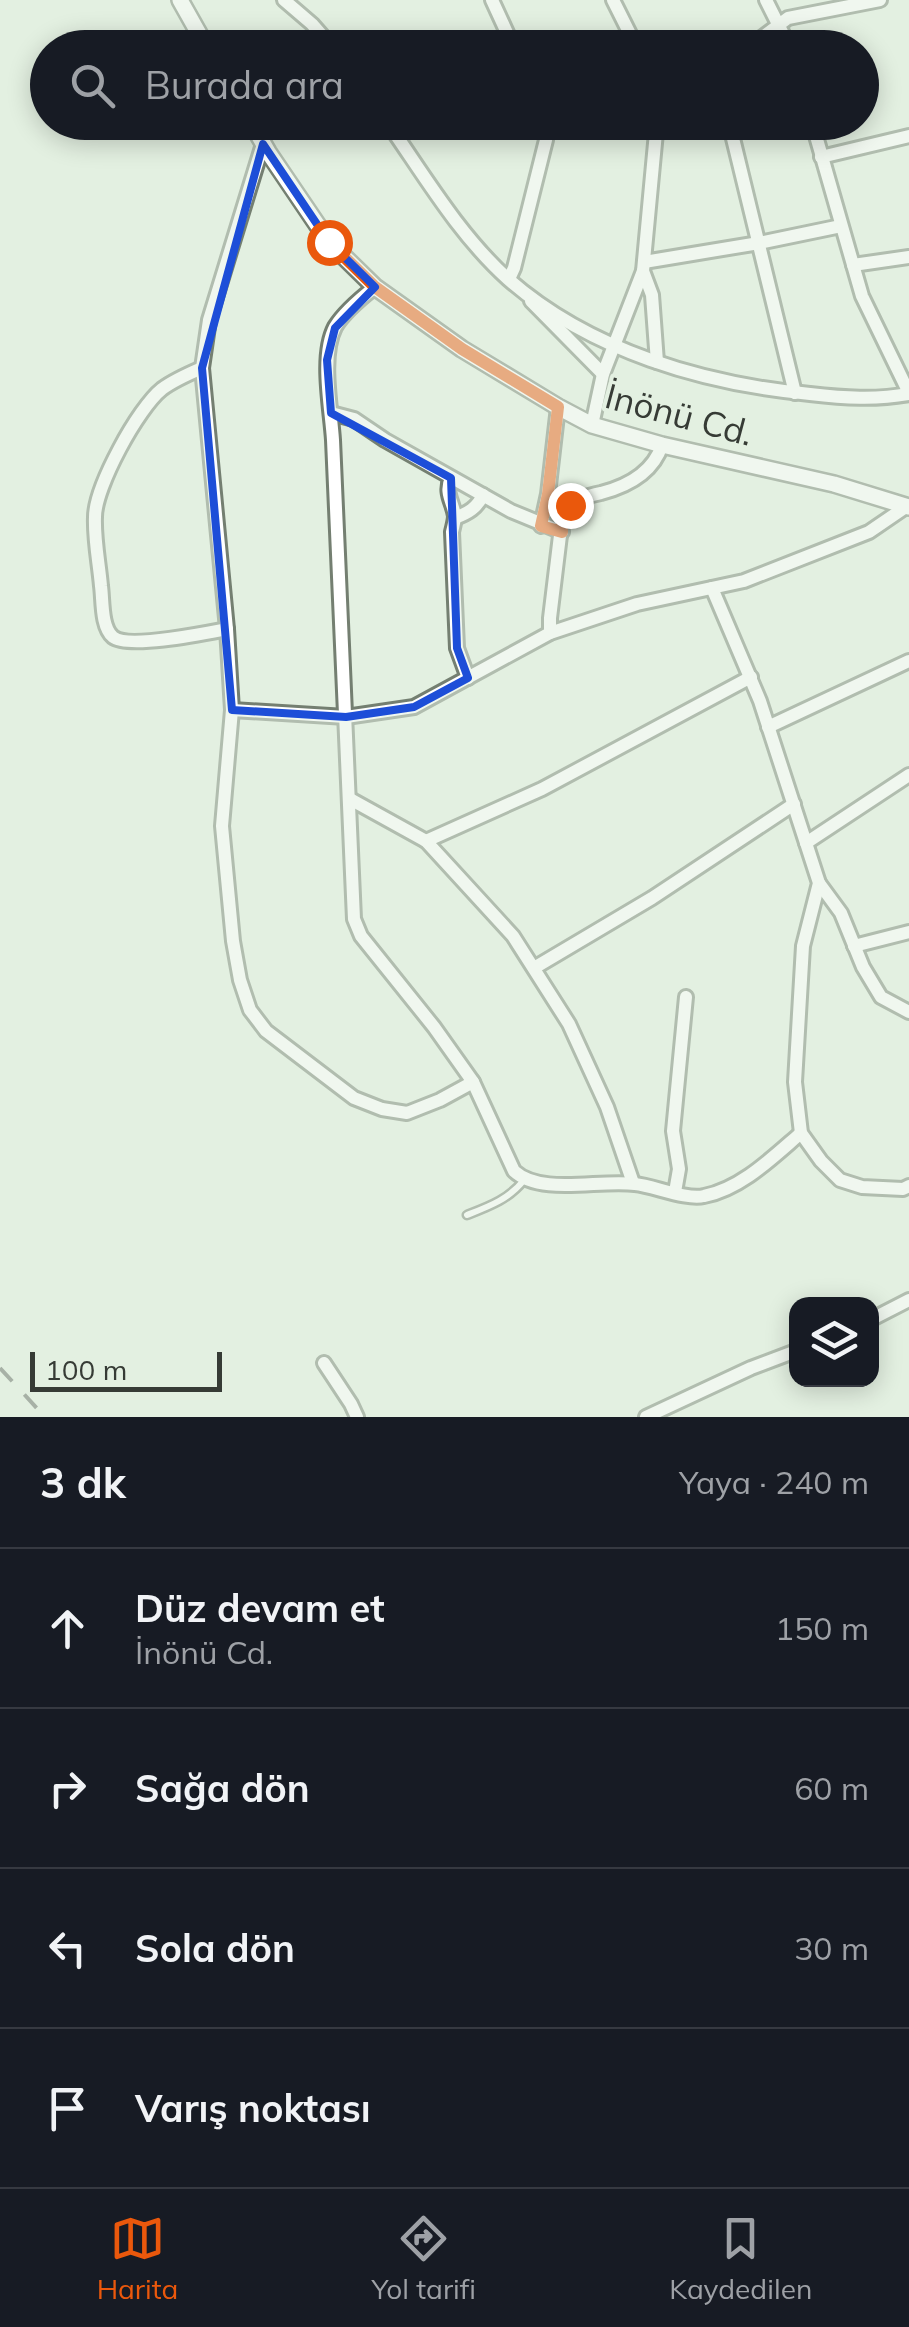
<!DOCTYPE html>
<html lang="tr">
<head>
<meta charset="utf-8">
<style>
	body { margin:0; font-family:Mulish,sans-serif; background:#242831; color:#f1f3f6 }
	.controls { position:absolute; right:30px; bottom:30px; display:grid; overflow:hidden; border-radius:20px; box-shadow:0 5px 25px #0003 }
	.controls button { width:90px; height:90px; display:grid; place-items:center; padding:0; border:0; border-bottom:2px solid #363941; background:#171b24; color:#f1f3f6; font:50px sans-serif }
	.scale { position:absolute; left:30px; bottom:25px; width:192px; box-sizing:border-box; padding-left:10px; border:5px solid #363b35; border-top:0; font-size:28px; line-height:35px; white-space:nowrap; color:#363b35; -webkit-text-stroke:8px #e3f0e1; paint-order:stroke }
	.stop { position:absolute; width:30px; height:30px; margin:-22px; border:8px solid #ea580c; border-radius:50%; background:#fff }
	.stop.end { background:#ea580c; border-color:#fff; box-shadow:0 2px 10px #0008 }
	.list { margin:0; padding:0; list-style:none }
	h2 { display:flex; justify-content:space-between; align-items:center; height:130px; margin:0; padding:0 40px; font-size:42px }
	h2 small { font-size:32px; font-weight:400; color:#9ea1a6 }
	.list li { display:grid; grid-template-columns:65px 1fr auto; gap:30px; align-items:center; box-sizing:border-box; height:160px; padding:0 40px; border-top:2px solid #363941 }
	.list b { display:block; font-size:38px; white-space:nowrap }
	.list p { margin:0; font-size:32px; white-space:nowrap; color:#9ea1a6 }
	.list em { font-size:32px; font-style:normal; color:#9ea1a6 }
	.icon { flex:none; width:55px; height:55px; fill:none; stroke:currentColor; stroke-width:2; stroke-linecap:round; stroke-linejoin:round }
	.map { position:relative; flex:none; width:909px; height:1417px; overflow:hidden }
	.search { position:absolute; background:#171b24; box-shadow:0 5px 25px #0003; left:30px; right:30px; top:30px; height:110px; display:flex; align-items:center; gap:25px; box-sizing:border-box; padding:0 35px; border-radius:55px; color:#9ea1a6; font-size:38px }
	.sheet { height:770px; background:#171b24 }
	nav { display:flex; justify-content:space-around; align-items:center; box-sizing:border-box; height:140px; border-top:2px solid #363941; background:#171b24; font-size:28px; color:#9ea1a6 }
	nav a { display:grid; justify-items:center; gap:5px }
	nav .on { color:#ea580c }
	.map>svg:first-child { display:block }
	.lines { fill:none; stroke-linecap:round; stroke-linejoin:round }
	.service-casing { stroke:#747f71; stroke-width:11 }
	.minor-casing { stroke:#747f71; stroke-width:18 }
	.tertiary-casing { stroke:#747f71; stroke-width:20 }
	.service { stroke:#fff; stroke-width:6 }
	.minor { stroke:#fff; stroke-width:12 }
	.tertiary { stroke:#fff; stroke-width:15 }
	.rail { stroke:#5e655d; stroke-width:4; stroke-dasharray:18 18; stroke-linecap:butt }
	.route { stroke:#ea580c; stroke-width:12 }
	.marked { fill:none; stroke:#1d4ed8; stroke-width:8; stroke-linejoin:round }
	.labels { text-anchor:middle; stroke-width:8; stroke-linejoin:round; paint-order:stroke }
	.street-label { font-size:35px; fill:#363b35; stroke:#e3f0e1 }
</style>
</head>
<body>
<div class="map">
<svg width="909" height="1417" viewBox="0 0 909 1417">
	<rect width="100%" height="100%" fill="#e3f0e1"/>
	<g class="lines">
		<g class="service-casing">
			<path id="service" d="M467,1215C490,1206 509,1199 524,1180"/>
		</g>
		<g class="minor-casing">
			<g id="minor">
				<path d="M284,0L312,24L333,48"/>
				<path d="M492,0L514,48"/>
				<path d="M613,0L637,48"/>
				<path d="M766,0L790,48"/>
				<path d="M748,48L788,18L880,0"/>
				<path d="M387,122C424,175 459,235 508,279C590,351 704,384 810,394C844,398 876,400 909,394"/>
				<path d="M729,122L795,393"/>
				<path d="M812,122L862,296L909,393"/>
				<path d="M263,144L209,320L202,368L227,629L232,710L222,826L233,941L240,980L250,1010L266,1031L354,1098L382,1109L407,1113L440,1100L473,1082"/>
				<path d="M821,157L909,136"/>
				<path d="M644,262L759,243L841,226"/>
				<path d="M853,265L909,257"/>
				<path d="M643,271L652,295L657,362"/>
				<path d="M509,279L514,268L546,140V122"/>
				<path d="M375,287C361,298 344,312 335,327C320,356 331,408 333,440L354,919L361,936L434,1027L473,1082L514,1171C541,1196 600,1179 635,1184C654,1186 686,1200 704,1196C741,1189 773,1157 801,1133"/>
				<path d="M531,301L603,374"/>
				<path d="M202,368C188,374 174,380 162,389C138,408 95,487 95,517C94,539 99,563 101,586C103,600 101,627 113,637C128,649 206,633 227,629"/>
				<path d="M331,413L354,419L385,440L511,511L562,532"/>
				<path d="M592,425L603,374L643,271L657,122"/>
				<path d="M451,478C444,493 453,502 455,516C455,520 453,528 452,532L457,648L468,678"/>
				<path d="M455,518C468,513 477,508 483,495"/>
				<path d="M541,526L548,494L558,407"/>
				<path d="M712,588L760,701L819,883L803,946L795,1082L801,1133L821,1161L840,1180L862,1187L903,1189L909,1186"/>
				<path d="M550,633V618L562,519C563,518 569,506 570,505C578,498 591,495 601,493C628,486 653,473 662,445"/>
				<path d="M232,710L346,717L414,707L550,633L637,604L744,581L869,532L907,506"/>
				<path d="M768,727L909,661"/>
				<path d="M350,799L426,841L513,936L569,1024L607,1107L633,1183"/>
				<path d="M426,841L542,789L751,677"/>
				<path d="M806,843L909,775"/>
				<path d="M819,883L841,913L863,967L881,997L909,1012"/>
				<path d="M854,946L909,932"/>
				<path d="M534,968L652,898L794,804"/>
				<path d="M675,1192L679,1169L673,1131L686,997"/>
				<path d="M872,1319L909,1300"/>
				<path d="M324,1363L351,1404L357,1417"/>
				<path d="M646,1417L751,1368L796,1351"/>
			</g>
		</g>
		<g class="tertiary-casing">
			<g id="tertiary">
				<path d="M180,0L207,48"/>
				<path d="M251,122L268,152L329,242L375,287L462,349L558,407L592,425L662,445L834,484L909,507"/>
			</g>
		</g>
		<use href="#service" class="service"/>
		<use href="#minor" class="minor"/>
		<use href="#tertiary" class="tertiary"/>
		<path class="rail" d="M0,1368L45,1417"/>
	</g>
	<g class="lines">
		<path class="route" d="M329,242L375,287L462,349L558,407L548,494L541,526L562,532V519L570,505"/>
	</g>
	<path d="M0 0H909V1417H0ZM263,144L329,242L375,287L335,328L327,360L331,413L451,478L457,648L468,678L414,707L346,717L232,710L202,368Z" fill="#e3f0e1" fill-opacity=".55" fill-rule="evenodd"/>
	<path class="marked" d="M263,144L329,242L375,287L335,328L327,360L331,413L451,478L457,648L468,678L414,707L346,717L232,710L202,368Z"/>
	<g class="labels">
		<g class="street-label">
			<text transform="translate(679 415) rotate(15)" y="12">İnönü Cd.</text>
		</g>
	</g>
</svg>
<div class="controls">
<button><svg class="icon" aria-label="layers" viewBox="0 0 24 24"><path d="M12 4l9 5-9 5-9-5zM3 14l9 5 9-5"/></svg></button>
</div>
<div class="scale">100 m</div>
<div class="stop" style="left:329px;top:242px"></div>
<div class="stop end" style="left:570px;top:505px"></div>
<div class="search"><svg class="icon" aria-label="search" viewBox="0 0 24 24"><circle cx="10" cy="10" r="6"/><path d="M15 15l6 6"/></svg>Burada ara</div>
</div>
<section class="sheet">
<h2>3 dk<small>Yaya · 240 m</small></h2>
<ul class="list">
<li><svg class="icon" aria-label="ahead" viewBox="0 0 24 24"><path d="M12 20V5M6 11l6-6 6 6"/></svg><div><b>Düz devam et</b><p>İnönü Cd.</p></div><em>150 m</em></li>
<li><svg class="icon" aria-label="right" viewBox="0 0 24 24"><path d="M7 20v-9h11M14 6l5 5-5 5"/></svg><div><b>Sağa dön</b></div><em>60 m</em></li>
<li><svg class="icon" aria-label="left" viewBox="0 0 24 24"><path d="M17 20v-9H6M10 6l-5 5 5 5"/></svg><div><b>Sola dön</b></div><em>30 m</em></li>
<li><svg class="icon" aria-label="arrive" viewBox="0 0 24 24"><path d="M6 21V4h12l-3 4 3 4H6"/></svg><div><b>Varış noktası</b></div></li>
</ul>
</section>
<nav>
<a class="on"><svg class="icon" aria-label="map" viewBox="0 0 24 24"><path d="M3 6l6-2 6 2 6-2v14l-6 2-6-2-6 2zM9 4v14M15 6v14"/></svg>Harita</a>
<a><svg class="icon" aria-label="directions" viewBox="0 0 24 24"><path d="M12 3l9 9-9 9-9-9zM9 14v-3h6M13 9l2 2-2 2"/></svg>Yol tarifi</a>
<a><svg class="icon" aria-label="saved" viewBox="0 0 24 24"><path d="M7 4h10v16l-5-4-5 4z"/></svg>Kaydedilen</a>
</nav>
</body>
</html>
